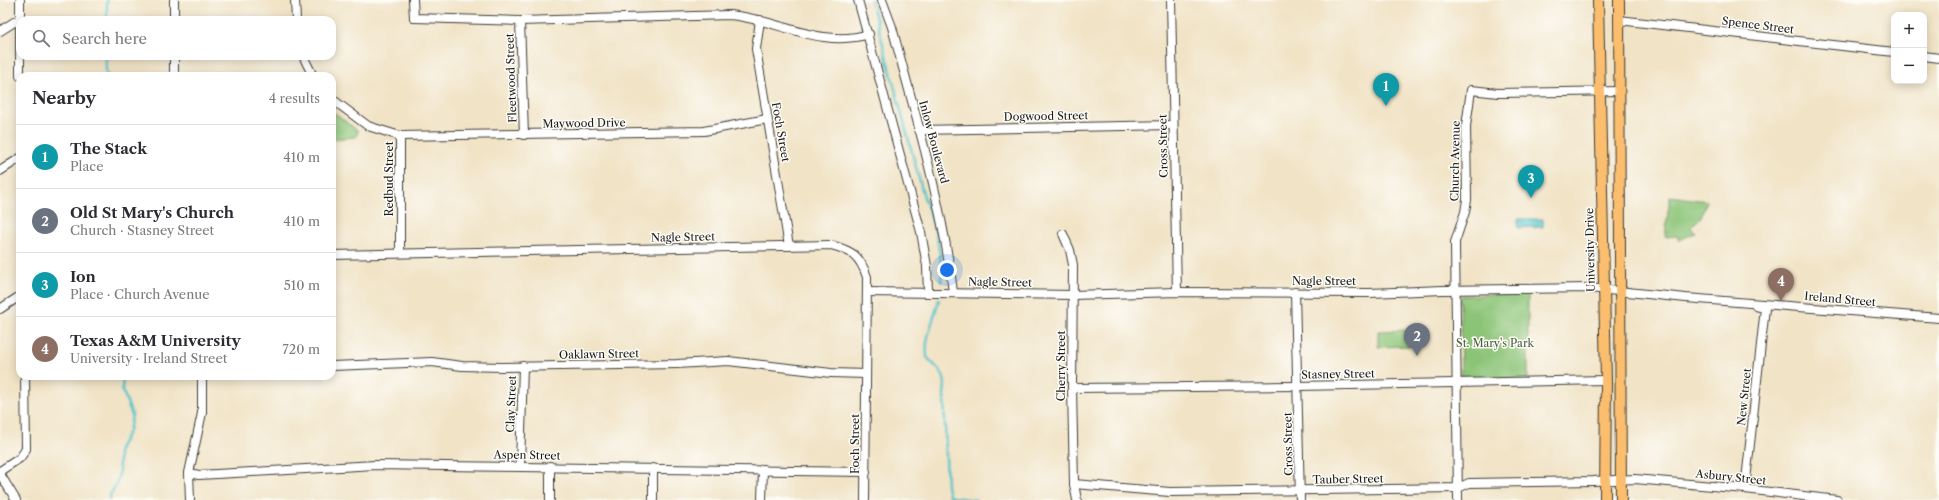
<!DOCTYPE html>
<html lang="en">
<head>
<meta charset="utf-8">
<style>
	body { margin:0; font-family:"Libre Caslon Text",serif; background:#f2f2f3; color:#2b2b33 }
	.controls { position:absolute; right:12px; top:12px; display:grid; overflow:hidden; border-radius:8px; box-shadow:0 2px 10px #0003 }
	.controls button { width:36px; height:36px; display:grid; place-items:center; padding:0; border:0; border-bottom:1px solid #e1e1e2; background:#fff; color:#2b2b33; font:20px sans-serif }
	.you { position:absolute; left:947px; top:270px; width:14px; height:14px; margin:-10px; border:3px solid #fff; border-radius:50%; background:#1a73e8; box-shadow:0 0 0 6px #1a73e833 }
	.badge { display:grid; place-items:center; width:26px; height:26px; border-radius:50%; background:#c8321e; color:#fff; font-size:13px; font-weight:700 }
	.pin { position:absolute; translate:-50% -33px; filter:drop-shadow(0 1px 2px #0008) }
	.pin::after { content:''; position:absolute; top:21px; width:14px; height:12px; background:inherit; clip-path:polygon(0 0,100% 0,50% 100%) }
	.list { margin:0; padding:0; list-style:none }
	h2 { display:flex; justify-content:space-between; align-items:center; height:52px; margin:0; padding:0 16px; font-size:17px }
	h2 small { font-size:13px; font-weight:400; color:#7c7c81 }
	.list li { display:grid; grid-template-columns:26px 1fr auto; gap:12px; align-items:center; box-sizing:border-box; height:64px; padding:0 16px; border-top:1px solid #e1e1e2 }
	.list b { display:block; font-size:15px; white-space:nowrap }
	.list p { margin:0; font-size:13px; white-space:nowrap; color:#7c7c81 }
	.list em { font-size:13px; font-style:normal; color:#7c7c81 }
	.icon { flex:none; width:22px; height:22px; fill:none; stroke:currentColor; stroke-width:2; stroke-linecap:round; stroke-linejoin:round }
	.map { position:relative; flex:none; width:1939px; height:500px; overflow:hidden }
	.search { position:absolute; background:#fff; box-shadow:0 2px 10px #0003; left:16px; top:16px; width:320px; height:44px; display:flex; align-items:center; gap:10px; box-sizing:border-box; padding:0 14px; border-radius:12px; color:#7c7c81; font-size:15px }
	.panel { position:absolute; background:#fff; box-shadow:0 2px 10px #0003; left:16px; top:72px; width:320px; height:308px; border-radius:12px }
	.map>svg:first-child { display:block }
	.green { fill:#8cc477; stroke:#54704a }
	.water { fill:#56c4ca; stroke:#397073 }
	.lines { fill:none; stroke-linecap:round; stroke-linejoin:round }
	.stream { stroke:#56c4ca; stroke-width:2.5 }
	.minor-casing { stroke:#3c3a36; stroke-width:10 }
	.major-casing { stroke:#3c3a36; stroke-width:12 }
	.minor { stroke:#fff; stroke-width:8 }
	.major { stroke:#fabe6e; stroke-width:10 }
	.labels { text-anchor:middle; stroke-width:3; stroke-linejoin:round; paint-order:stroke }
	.street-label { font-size:11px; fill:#1c1c1c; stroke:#fdfcf7 }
	.park-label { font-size:11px; fill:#495f40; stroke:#fdfcf7 }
</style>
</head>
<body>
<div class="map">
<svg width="1939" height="500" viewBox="0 0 1939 500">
	<rect width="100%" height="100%" fill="#fdfcf7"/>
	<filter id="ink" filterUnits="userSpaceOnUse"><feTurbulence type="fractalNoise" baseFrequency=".025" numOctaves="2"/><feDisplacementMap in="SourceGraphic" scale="8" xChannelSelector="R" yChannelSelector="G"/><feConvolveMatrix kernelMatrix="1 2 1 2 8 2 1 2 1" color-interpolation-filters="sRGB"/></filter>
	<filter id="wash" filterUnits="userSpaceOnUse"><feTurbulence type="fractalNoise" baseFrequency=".012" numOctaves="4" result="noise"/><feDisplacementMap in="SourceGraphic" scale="16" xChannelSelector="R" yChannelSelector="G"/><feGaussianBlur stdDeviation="0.9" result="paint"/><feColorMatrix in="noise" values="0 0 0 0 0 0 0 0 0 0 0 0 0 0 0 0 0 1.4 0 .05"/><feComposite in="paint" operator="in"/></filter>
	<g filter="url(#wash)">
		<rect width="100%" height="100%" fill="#f1e3c6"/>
		<g class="green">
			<path d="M332,111L358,131L356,137L332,139Z"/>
			<path d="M1670,196L1707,201L1701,217L1691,227L1695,233L1680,240H1678V236L1665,237Z"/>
			<path d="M1528,293V379L1461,377L1460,296Z"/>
			<path d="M1411,330V346L1378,347V331Z"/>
		</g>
		<path class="water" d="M1518,219H1543V227L1518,228Z"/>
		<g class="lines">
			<g class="stream">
				<path d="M871,0L924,197C934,223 943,254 941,282"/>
				<path d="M107,20V0"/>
				<path d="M106,56V72L109,76"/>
				<path d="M939,299C935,319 924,336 927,357C938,371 948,372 944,393L947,486L949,495L952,497L976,500"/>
				<path d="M110,500V495L116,485L119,474V449L129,431L132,415L122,389L123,376"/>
			</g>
		</g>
	</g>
	<g filter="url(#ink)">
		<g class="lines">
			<g class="minor-casing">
				<g id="minor">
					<path d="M20,0V55"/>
					<path d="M174,0V20"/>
					<path d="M295,0L296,20"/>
					<path d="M413,0L414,18L520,21L730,15C778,19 819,49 869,34"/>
					<path d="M858,0L921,232L927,266L928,292"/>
					<path d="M882,0L892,27C915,114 942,202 953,292"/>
					<path d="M1171,0L1177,292"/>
					<path d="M760,20L756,49L789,246"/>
					<path d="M1619,20L1894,52"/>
					<path d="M520,21L524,135"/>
					<path d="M0,31L19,19"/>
					<path d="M20,56V76"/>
					<path d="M174,56V76"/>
					<path d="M303,56L313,76"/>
					<path d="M1924,56L1939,58"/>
					<path d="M332,99L368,126L400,136L704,131L767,119"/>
					<path d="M919,130L1173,125"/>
					<path d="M400,136V252"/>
					<path d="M0,171L20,158"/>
					<path d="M1063,234L1070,250L1073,265L1072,388L1074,484L1077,500"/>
					<path d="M332,255L831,245C853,251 860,256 867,277L865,500"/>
					<path d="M867,292L1072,295L1177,292L1370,293L1443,290L1589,288L1686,298L1939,318"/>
					<path d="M1295,292L1300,500"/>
					<path d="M0,309L20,296"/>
					<path d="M332,366L432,362L462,366L502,367L677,364L728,361L831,373L866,374"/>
					<path d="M1072,388L1298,386L1606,380"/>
					<path d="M520,466L523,366"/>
					<path d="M653,468V500"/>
					<path d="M0,471L20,458L26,449L25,376"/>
					<path d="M189,473L199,475L375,465L866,472"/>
					<path d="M0,474L16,500"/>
					<path d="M1074,484L1170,492L1458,488L1469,483L1593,481L1635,479L1745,489L1837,500"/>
					<path d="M1745,489L1765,308L1756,306"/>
					<path d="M190,500L189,473L202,413V376"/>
					<path d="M550,500V466"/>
					<path d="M762,500L763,469"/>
					<path d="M1458,500L1455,242L1465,212L1467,200L1466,126L1471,90L1498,93L1620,91"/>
				</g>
			</g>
			<g class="major-casing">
				<g id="major">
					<path d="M1598,0L1606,380L1605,500"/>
					<path d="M1619,0L1621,500"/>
				</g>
			</g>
			<use href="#minor" class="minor"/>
			<use href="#major" class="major"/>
		</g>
	</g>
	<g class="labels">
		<g class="street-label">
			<text transform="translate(1758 25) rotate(7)" y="4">Spence Street</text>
			<text transform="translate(511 78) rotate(-92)" y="4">Fleetwood Street</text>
			<text transform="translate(1046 116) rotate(-1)" y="4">Dogwood Street</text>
			<text transform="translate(584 123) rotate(-1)" y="4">Maywood Drive</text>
			<text transform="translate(781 132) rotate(80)" y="4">Foch Street</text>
			<text transform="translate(934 142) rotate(75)" y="4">Inlow Boulevard</text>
			<text transform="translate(1163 146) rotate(-91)" y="4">Cross Street</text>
			<text transform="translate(1455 161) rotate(-89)" y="4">Church Avenue</text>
			<text transform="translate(389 179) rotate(-90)" y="4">Redbud Street</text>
			<text transform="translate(683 237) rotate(-1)" y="4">Nagle Street</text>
			<text transform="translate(1590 250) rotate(-91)" y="4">University Drive</text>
			<text x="1324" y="285">Nagle Street</text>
			<text transform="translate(1000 282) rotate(1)" y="4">Nagle Street</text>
			<text transform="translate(1840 299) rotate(5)" y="4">Ireland Street</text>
			<text transform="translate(599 354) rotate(-1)" y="4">Oaklawn Street</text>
			<text transform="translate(1061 366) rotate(-90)" y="4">Cherry Street</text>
			<text transform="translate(1338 374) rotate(-1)" y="4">Stasney Street</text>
			<text transform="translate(1744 397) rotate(-84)" y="4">New Street</text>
			<text transform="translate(511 404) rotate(-88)" y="4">Clay Street</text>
			<text transform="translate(855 444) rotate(-90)" y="4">Foch Street</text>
			<text transform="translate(1288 444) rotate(-91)" y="4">Cross Street</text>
			<text transform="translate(527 455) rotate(1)" y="4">Aspen Street</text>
			<text transform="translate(1731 477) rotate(6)" y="4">Asbury Street</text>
			<text transform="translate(1348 479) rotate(-1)" y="4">Tauber Street</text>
		</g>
		<g class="park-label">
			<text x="1495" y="347">St. Mary's Park</text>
		</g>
	</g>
</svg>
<div class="controls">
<button>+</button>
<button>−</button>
</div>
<div class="you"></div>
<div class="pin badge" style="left:1386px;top:106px;background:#0f9aa8">1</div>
<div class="pin badge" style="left:1417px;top:356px;background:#6b7280">2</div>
<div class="pin badge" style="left:1531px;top:198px;background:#0f9aa8">3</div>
<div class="pin badge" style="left:1781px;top:301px;background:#8d6e63">4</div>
<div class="search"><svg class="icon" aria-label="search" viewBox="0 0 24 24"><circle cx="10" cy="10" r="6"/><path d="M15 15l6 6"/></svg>Search here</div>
<section class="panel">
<h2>Nearby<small>4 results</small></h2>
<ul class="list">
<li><span class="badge" style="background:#0f9aa8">1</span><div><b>The Stack</b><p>Place</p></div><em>410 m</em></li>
<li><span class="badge" style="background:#6b7280">2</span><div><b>Old St Mary's Church</b><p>Church · Stasney Street</p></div><em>410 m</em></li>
<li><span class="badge" style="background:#0f9aa8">3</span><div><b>Ion</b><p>Place · Church Avenue</p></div><em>510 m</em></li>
<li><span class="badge" style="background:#8d6e63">4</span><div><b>Texas A&amp;M University</b><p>University · Ireland Street</p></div><em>720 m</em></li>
</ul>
</section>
</div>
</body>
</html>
